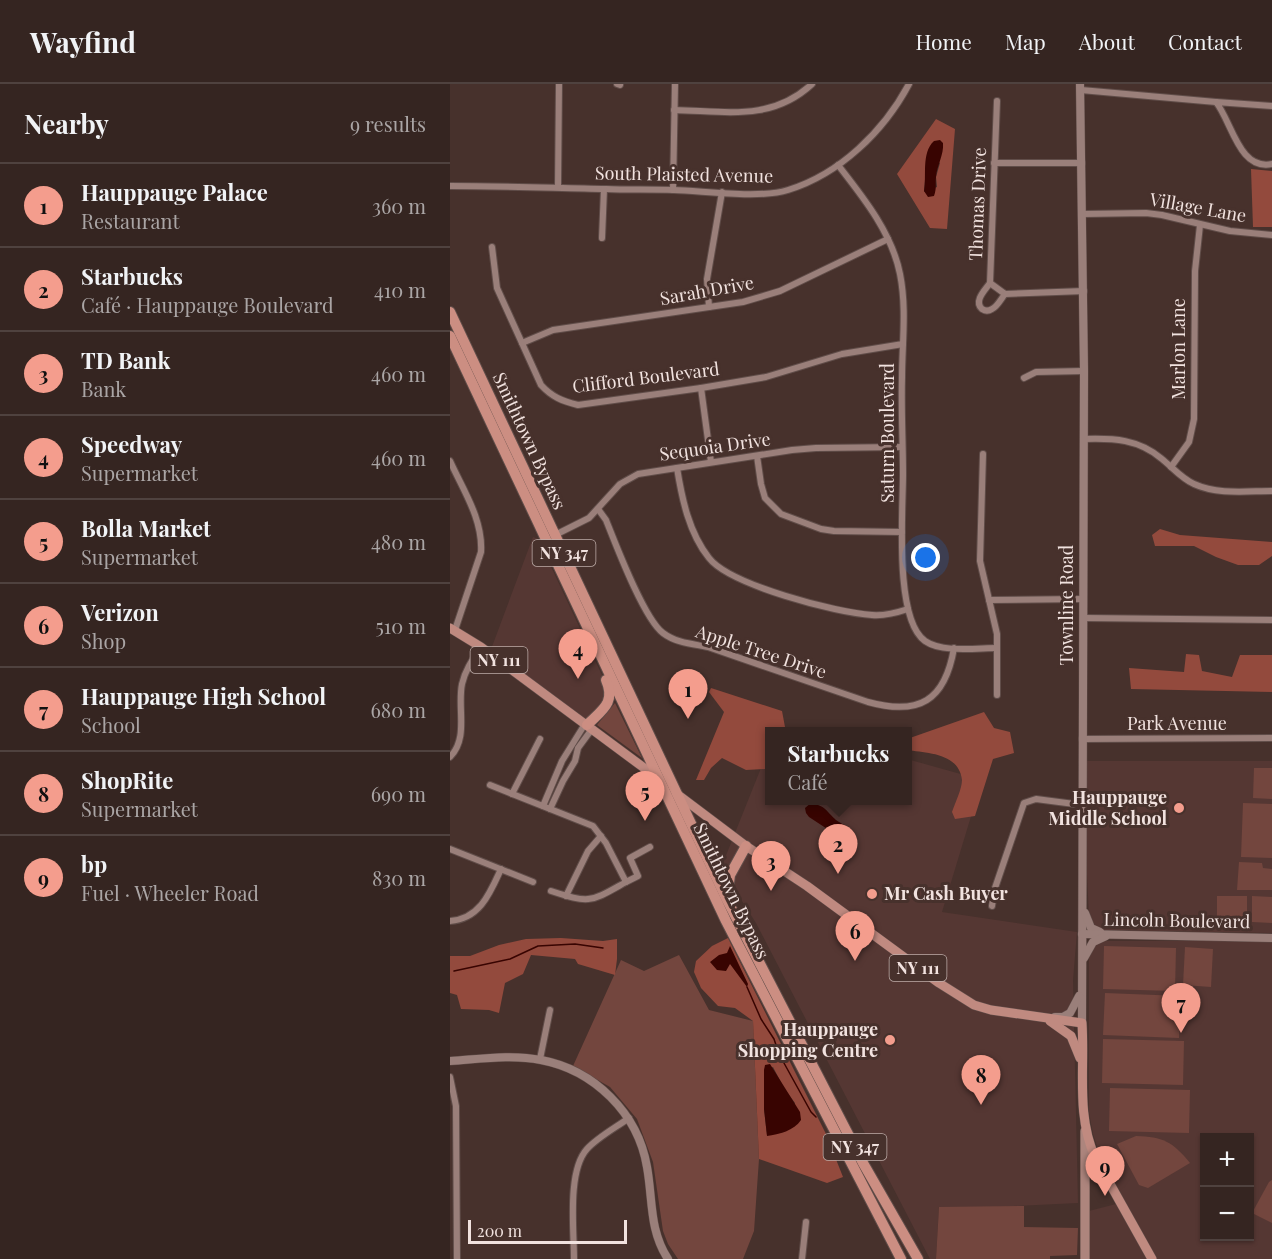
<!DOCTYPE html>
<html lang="en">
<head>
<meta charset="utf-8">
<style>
	body { margin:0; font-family:"Playfair Display",serif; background:#3d2d2a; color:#f1f3f6 }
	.controls { position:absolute; right:18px; bottom:18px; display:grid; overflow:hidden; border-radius:0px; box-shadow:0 2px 4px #0004 }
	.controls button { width:54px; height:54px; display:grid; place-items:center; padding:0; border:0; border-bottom:2px solid #4f423f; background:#352521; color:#f1f3f6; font:30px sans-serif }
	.scale { position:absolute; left:18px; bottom:15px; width:159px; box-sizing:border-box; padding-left:6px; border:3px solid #f1e2df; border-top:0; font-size:16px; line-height:21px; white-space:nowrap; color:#f1e2df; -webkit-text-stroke:4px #47312c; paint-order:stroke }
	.you { position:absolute; left:476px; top:474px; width:21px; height:21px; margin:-15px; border:4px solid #fff; border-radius:50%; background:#1a73e8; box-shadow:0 0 0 9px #1a73e833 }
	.badge { display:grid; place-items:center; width:39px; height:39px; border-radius:50%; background:#f49d8d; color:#111; font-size:20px; font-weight:700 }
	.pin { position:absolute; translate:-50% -50px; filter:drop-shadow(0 2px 3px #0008) }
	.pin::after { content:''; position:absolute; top:32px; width:21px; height:18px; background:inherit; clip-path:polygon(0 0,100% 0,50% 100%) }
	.popup { position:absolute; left:315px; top:643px; width:147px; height:78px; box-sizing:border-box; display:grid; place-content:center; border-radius:0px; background:#352521; filter:drop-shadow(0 2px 4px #0005); font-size:20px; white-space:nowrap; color:#aaa5a5 }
	.popup b { font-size:22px; color:#f1f3f6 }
	.popup::after { content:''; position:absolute; left:50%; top:100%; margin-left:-12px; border:12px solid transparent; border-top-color:#352521 }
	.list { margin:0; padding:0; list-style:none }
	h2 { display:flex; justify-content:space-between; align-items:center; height:78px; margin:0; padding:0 24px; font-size:26px }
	h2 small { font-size:20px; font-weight:400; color:#aaa5a5 }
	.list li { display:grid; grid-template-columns:39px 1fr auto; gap:18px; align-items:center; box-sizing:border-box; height:84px; padding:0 24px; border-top:2px solid #4f423f }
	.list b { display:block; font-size:22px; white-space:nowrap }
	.list p { margin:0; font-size:20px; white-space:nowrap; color:#aaa5a5 }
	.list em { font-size:20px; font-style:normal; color:#aaa5a5 }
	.map { position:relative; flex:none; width:822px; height:1175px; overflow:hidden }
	header { display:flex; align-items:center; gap:36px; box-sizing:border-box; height:84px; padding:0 30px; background:#352521; border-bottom:2px solid #4f423f }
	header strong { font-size:28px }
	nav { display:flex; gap:33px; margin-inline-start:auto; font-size:21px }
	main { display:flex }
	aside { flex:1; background:#352521 }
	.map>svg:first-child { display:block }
	.built { fill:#553733; fill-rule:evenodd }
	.green { fill:#73463e }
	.forest { fill:#934a3d; fill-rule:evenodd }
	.water { fill:#380401 }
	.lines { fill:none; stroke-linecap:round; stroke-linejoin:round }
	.stream { stroke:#380401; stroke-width:1.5 }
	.minor-casing { stroke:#604d49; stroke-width:8 }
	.tertiary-casing { stroke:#604d49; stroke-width:9 }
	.secondary-casing { stroke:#604d49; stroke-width:10 }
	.primary-casing { stroke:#604d49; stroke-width:10 }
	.trunk-casing { stroke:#604d49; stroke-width:12 }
	.minor { stroke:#9a7f7a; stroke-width:6 }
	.tertiary { stroke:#9a7f7a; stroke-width:8 }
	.secondary { stroke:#ad857d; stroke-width:9 }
	.primary { stroke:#c08a80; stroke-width:9 }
	.trunk { stroke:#cc8e82; stroke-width:10 }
	.poi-dot { fill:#f49d8d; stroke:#47312c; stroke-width:2 }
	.labels { text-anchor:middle; stroke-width:6; stroke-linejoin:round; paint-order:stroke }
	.shield { fill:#47312c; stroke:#beada9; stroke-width:1.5 }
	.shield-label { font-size:16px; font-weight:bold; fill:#f1e2df }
	.street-label { font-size:18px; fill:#f1e2df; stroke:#47312c }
	.poi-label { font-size:18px; font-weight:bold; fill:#f1e2df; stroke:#47312c; text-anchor:end }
</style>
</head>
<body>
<header>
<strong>Wayfind</strong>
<nav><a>Home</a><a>Map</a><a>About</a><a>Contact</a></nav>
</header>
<main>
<aside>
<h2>Nearby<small>9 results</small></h2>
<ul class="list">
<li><span class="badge">1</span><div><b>Hauppauge Palace</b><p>Restaurant</p></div><em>360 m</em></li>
<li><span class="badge">2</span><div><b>Starbucks</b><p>Café · Hauppauge Boulevard</p></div><em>410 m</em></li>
<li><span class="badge">3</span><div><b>TD Bank</b><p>Bank</p></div><em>460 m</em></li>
<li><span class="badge">4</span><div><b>Speedway</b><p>Supermarket</p></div><em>460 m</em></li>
<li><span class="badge">5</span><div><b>Bolla Market</b><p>Supermarket</p></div><em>480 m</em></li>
<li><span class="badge">6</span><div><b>Verizon</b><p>Shop</p></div><em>510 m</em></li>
<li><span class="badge">7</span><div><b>Hauppauge High School</b><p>School</p></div><em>680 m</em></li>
<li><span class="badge">8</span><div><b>ShopRite</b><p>Supermarket</p></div><em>690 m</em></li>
<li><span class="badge">9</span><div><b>bp</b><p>Fuel · Wheeler Road</p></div><em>830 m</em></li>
</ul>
</aside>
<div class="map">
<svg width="822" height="1175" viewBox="0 0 822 1175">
	<rect width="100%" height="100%" fill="#47312c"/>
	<g class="built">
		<path d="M83,453L88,455L158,604L156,616L138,637L40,568Z"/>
		<path d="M319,664V716H457V675L532,696L492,828L627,848L623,896L628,1119L544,1123H489L486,1175H480L306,839L271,784Z"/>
		<path d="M637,677H822V849L652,846L643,843L639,833L636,770Z"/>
		<path d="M653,857H822V1175H638L639,1127L666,1120L643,1050L639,1028V869L643,861ZM754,1054H800V1152H754Z"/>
	</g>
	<g class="green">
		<path d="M165,619L192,674L147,641Z"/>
		<path d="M804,684H822V715L803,714Z"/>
		<path d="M793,719L822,720V774L791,773Z"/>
		<path d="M789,778L812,779L813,784L822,785V806H787Z"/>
		<path d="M767,812H797V839L767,838Z"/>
		<path d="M802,812L822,813V839L802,838Z"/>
		<path d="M654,862L726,864L725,907L653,905Z"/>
		<path d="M735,863L763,865L761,903L733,901Z"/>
		<path d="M229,871L259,926L303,937L309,1075L304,1147L293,1175H228L218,1160L213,1147L203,1078L187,1035L160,1003L123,982L171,876L194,887Z"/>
		<path d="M655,909L731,912L729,954L653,951Z"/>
		<path d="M653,955L734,957L733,1001L652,999Z"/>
		<path d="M660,1004L740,1006L739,1049L659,1047Z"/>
		<path d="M686,1052C713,1053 722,1057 740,1079L698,1104L689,1101L667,1060Z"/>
		<path d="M822,1096V1139L802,1129L819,1098Z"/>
		<path d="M574,1122V1143L628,1144L627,1171L600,1172V1175H486L489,1123Z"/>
	</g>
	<g class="forest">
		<path d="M486,35L505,45L497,145L480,144L447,90ZM477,71L490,79L486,93L487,103L474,108Z"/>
		<path d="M801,85L822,87V143H803Z"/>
		<path d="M710,445L730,451L822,458V472L809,481H788L766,473L744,462H705L702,451Z"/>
		<path d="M736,570L749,571L752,587L782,593L790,571H822V608L681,605L679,584L734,588Z"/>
		<path d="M261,604L332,627L335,643L333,647L319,648V678L315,685L296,686L272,674L261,684L254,696H246L274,628L259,608Z"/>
		<path d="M534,628L544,644L560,648L564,669L543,675L525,732L505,735L502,728C505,719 512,705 512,696C509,669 477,669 457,666V655Z"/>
		<path d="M111,854L153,857L167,855V875L165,891L128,880L125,875L81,871L73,890L55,899L49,929L39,926L11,925L7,911L0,909V872H20L49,861L76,855Z"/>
		<path d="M278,854L376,1050L393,1093L377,1099L309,1075L303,937L285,924L268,922L251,904L244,888L246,877L262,862ZM323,983L334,1004L345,1019L334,1048L317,1051L314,1025V986Z"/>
	</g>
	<g class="water">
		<path d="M490,56L493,59C494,71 487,81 486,93C485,101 487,103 484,112L478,113L474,107C477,92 471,69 484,57Z"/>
		<path d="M361,719C376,722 376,727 386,736C394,742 402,742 402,753L396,756L391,754L359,733L356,729L355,724Z"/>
		<path d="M280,862L298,900L297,903L280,880L276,887L267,886L260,878L269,871L277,869Z"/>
		<path d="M320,980L350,1028L351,1036C344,1047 329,1050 317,1052L314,1025V986L315,981Z"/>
	</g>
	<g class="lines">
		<g class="stream">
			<path d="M4,887L60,875L88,862L125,860L153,864"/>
			<path d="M297,903L311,935L324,955L329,970L361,1028L366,1033"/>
		</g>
		<g class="minor-casing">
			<g id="minor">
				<path d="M167,0L170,1"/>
				<path d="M631,6L766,18"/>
				<path d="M547,17L540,199L555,210L634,207"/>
				<path d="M822,22L766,18C782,38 789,87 822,80"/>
				<path d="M224,26C275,27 321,38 362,0"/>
				<path d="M544,79H632"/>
				<path d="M388,81C413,113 442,149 450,190C457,225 452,260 452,294C451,326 453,358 453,390C453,426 444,535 475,557C492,569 527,564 547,564"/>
				<path d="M0,102C52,102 104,104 156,105C178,106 201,105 224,106C255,107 310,115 338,106C390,90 434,47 459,0"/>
				<path d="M108,103L109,0"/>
				<path d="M223,106L225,0"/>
				<path d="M633,130L696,129L712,131L780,147L822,151"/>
				<path d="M152,154L154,105"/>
				<path d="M42,163L47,204L91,301C102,313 112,317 128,321L251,304L316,293L392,270L453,260"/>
				<path d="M540,199C536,205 523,217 532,225C535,227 539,227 542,225C547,223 551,215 555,210"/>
				<path d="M259,223L257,195L272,108"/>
				<path d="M72,259L103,246L293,218L330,207L438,155"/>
				<path d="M574,294L586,288L634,287"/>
				<path d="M251,304L261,378"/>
				<path d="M634,355C663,354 689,355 712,375C722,383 732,395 744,400C768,411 797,407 822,407"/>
				<path d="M533,370L530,477L547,550V611"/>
				<path d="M307,372L311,400L315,414L331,430L371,445L384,447L452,448"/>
				<path d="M0,377C13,406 33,435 31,468L5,546"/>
				<path d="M721,383L739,358L744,335L745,187L750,141"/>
				<path d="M227,384C232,415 239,449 259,474C280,501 387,529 422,531C434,532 446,529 458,525"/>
				<path d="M148,425L156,436C166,461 194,535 213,549C226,559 243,560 258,563L418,618C469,632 495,617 504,564"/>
				<path d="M105,451L139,434L170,400L188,390L342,366L366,364L452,363"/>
				<path d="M539,516L633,515"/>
				<path d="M634,534L822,536"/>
				<path d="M632,655L822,654"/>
				<path d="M0,673C19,654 7,624 12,600C15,586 23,575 31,563"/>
				<path d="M40,701L143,742L156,759L176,798L188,792L180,774L200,763"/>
				<path d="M62,710L90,655"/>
				<path d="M93,722L112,677L135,640"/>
				<path d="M100,725L113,697L125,677L128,664L142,645"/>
				<path d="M0,765L83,798"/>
				<path d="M101,807C141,820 140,818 176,798"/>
				<path d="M116,812L138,767L151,752"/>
				<path d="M542,822L544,807L574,719L586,715L632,721"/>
				<path d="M0,837C30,835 40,809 51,785"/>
				<path d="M90,975L100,926"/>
				<path d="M0,993L6,1022L7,1175"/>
				<path d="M124,1175C124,1146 117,1087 137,1065C148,1053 165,1044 179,1034"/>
				<path d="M352,1175L356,1138"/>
			</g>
		</g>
		<g class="tertiary-casing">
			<g id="tertiary">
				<path d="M630,0L634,287L632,939"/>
				<path d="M635,829L641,844L650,848"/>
				<path d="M632,850L822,854"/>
				<path d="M634,874L643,858L656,852"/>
				<path d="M605,933H613L620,929L629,912"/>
				<path d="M0,977C30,975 62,970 91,976C144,986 188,1029 197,1083C203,1116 199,1146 218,1175"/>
			</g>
		</g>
		<g class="secondary-casing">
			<path id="secondary" d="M635,1175V1047"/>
		</g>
		<g class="primary-casing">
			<g id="primary">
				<path d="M0,544L31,563L209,695"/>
				<path d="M227,710L296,762L357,802L489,899L524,921L541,926L632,939C635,985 626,1031 645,1073L702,1175"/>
				<path d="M600,937L621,952L630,974"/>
			</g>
		</g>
		<g class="trunk-casing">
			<g id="trunk">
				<path d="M0,228L277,816L413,1079L468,1175"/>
				<path d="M0,252L276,837L451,1175"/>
				<path d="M137,641C152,626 166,619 156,596"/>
				<path d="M277,814L280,791L296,762"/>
			</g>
		</g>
		<use href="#minor" class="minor"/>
		<use href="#tertiary" class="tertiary"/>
		<use href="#secondary" class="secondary"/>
		<use href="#primary" class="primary"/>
		<use href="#trunk" class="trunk"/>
	</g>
	<g class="poi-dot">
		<circle cx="729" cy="724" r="6"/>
		<circle cx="422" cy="810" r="6"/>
		<circle cx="440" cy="956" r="6"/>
	</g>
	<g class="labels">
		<g class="shield">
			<rect x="82.5" y="456" width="63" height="26" rx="4.5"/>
			<rect x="20.5" y="563" width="57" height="26" rx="4.5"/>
			<rect x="439.5" y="871" width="57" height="26" rx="4.5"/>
			<rect x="373.5" y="1050" width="63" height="26" rx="4.5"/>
		</g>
		<g class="shield-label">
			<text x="114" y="475">NY 347</text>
			<text x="49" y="582">NY 111</text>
			<text x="468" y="890">NY 111</text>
			<text x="405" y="1069">NY 347</text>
		</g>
		<g class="street-label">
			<text transform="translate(234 91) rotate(1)" y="6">South Plaisted Avenue</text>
			<text transform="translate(528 120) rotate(-88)" y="6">Thomas Drive</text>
			<text transform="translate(748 124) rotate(10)" y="6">Village Lane</text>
			<text transform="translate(257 207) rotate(-10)" y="6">Sarah Drive</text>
			<text transform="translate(729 265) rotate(-90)" y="6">Marlon Lane</text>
			<text transform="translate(196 294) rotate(-7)" y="6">Clifford Boulevard</text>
			<text transform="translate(438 349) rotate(-90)" y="6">Saturn Boulevard</text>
			<text transform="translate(79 357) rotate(65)" y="6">Smithtown Bypass</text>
			<text transform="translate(265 363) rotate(-8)" y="6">Sequoia Drive</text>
			<text transform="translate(617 521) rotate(-90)" y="6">Townline Road</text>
			<text transform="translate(311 568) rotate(18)" y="6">Apple Tree Drive</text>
			<text x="727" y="646">Park Avenue</text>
			<text transform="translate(281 807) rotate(64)" y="6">Smithtown Bypass</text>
			<text transform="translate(727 837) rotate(1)" y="6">Lincoln Boulevard</text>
		</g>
		<g class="poi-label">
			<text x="717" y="720">Hauppauge<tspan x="717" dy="21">Middle School</tspan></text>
			<text x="434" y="816" text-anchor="start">Mr Cash Buyer</text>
			<text x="428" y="952">Hauppauge<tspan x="428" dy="21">Shopping Centre</tspan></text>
		</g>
	</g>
</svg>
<div class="controls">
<button>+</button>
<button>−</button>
</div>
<div class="scale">200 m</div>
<div class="you"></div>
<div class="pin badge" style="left:238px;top:635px">1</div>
<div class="pin badge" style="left:388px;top:790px">2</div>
<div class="popup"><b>Starbucks</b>Café</div>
<div class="pin badge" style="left:321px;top:807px">3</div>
<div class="pin badge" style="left:128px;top:595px">4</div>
<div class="pin badge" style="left:195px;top:737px">5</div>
<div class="pin badge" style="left:405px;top:877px">6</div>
<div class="pin badge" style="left:731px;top:949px">7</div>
<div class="pin badge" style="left:531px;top:1021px">8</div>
<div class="pin badge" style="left:655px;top:1112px">9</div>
</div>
</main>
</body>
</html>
